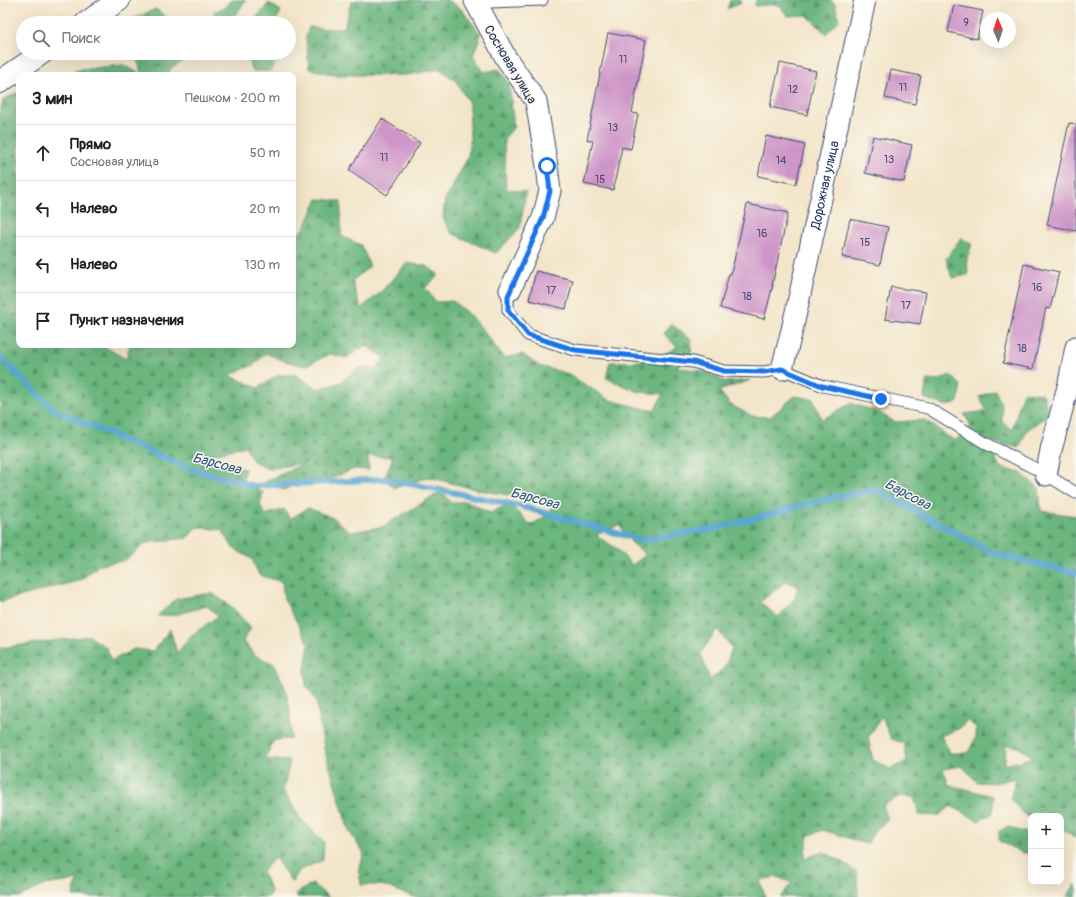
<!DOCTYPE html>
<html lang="ru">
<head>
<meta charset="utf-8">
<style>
	body { margin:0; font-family:Pangolin,sans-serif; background:#f2f2f2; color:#202124 }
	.controls { position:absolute; right:12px; bottom:12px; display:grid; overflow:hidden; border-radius:8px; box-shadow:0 4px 16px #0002 }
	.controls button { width:36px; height:36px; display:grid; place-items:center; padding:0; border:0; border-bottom:1px solid #e0e0e0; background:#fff; color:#202124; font:20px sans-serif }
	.compass { position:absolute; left:980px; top:12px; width:36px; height:36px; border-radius:50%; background:#fff; box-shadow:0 4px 16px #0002; rotate:358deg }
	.stop { position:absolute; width:12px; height:12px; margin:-9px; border:3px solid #1a73e8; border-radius:50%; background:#fff }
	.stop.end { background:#1a73e8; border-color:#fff; box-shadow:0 1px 4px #0008 }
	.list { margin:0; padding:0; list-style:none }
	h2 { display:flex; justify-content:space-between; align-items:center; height:52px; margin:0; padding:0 16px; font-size:17px }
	h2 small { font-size:13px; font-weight:400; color:#757577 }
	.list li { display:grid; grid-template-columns:26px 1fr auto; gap:12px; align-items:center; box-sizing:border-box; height:56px; padding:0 16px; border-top:1px solid #e0e0e0 }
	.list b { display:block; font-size:15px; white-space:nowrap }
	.list p { margin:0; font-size:13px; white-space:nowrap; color:#757577 }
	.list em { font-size:13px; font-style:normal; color:#757577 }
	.icon { flex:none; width:22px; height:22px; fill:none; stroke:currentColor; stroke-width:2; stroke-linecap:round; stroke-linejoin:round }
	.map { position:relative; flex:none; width:1076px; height:897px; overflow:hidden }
	.search { position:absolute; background:#fff; box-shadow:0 4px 16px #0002; left:16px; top:16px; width:280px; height:44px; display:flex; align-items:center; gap:10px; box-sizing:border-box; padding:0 14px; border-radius:22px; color:#757577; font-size:15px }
	.panel { position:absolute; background:#fff; box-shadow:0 4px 16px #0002; left:16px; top:72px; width:280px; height:276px; border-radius:8px }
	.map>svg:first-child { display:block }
	.forest { fill:url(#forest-firs); stroke:#42726e; fill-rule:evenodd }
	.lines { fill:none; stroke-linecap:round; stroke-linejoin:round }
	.stream { stroke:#58a7d2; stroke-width:6 }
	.building { fill:#ce95c8 }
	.service-casing { stroke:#3b4a6e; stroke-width:13 }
	.minor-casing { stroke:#3b4a6e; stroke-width:23 }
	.tertiary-casing { stroke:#3b4a6e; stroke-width:24 }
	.service { stroke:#fff; stroke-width:11 }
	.minor { stroke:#fff; stroke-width:21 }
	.tertiary { stroke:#fff; stroke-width:22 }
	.route { stroke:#1a73e8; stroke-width:5 }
	.labels { text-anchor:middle; stroke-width:3; stroke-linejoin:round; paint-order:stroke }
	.number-label { font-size:11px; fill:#484878 }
	.street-label { font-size:13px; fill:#1b2f5e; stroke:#fbf7ec }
	.water-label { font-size:14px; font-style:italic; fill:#305987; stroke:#fbf7ec }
</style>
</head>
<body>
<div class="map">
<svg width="1076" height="897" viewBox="0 0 1076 897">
	<defs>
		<pattern id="forest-firs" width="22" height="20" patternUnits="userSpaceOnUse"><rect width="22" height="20" fill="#6ab67e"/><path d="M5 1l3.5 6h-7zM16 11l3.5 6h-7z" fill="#56946a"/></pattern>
	</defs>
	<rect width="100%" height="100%" fill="#fbf7ec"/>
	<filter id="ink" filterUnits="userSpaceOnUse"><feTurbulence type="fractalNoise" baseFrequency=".025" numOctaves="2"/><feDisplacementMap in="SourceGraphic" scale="8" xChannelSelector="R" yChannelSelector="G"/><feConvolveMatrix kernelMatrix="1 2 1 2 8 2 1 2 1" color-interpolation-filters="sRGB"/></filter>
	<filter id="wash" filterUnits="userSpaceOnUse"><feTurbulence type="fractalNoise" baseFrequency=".012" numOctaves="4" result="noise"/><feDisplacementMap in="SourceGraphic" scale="16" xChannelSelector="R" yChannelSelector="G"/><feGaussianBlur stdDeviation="0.9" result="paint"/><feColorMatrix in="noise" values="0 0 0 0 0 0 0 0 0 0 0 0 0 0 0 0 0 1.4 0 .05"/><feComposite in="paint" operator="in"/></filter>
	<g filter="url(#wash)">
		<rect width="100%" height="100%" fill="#f3e5c9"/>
		<g class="forest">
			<path d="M232,0H246L237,13L223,23L213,12L226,7Z"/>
			<path d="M357,0H447L461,9L481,34L473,55L484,72L499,69L509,82L514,127L504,139L506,189L526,192L520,228L496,253L451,233L443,218L445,200L468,157L470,138L469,103L456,81L440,69L407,75H338L309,69L306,37L309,27L327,29L344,28L351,3Z"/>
			<path d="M730,0H741L740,4L727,9Z"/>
			<path d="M756,0H830L835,4L839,20L826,34L807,15L788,16L778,4L755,6Z"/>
			<path d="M269,3L281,11L275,23H253L256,18Z"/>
			<path d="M156,9L174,23H130L131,19Z"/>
			<path d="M131,53H194L170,69L169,75H63L82,69L123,65L141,74L139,64Z"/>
			<path d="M252,53H272L279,60L270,71H252L247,57Z"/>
			<path d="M19,92V345H77L79,349L80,345H105V347L126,359L130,345H293V236L304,229L318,199L341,201V236L361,245L370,266L352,281L361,308L380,293L407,263L427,266L439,275L425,288L436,302L453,301L475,320L504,358L522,354L539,366L569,374L609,400L654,411L663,394L639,392L606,378L610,362H635L663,355L677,347L664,334L671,324L692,340L691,356L676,367L706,372L725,382L751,380L719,391L731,405L752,416L770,417L795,396L813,399L822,420L851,403L878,412L895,422L925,420L955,441L971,426L964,414L987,411L979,397L995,390L1002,406V422L1012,430L1023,392L1043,394L1049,414L1027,430L1019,448L984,440L1001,468L1021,473L1039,488L1041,511L1076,516V838L1061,828V816H1047L1043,810L1041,816H1031V819L1023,813L1010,799L1016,778L995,783L977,782L962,766L943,769L949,785L993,796V813L979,821L951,806L938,816L919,815L914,798L901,796L883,805L888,820L875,830L867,844L823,830L808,836L804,859L823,852L843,862L857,873L858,897H780L792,883L777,877L760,880L765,897H414L382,885H361L359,870L364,854L349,831L324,748L316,700L306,686L305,670L309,644L284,599L282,582L259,575L252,559L233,548L222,530L198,527L187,538L146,543L126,560L99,565L81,580L0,602V112L3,100ZM366,345L385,358L375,369L361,367L339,383L318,389L296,375H278L258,388L229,375L254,365L266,353L284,361L305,366L330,354L346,358ZM245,446L253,461L270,469L306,462L265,482L283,490L310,479L327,480L354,469L369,470L368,456L393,457L384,479L395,488L428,477L478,490L515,496L534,497L554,502L548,515L531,525L509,504L490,513L467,501L451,503L442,491L382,527L351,532L333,518L308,508L290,519L284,509L265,515L260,505L263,492L242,484L245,469L220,465L206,456ZM619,525L631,542L646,555L632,565L617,549L596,535ZM786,582L798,586L795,598L778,617L760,602ZM717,629L732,648L725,667L710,680L701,653ZM882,716L891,739L904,743L907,761L890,769L873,760L868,738ZM967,720L976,727V737L968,753H950L941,736L960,728ZM1006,745L1018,747L1033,757L1005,765Z"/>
			<path d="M961,238L972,244L967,258L968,275L952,278L946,259Z"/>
			<path d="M950,375L961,385L958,402L947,406L924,398L927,380L938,381Z"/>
			<path d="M212,593L232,607L251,628L243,641L256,656L275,664L285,688L290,710L291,739L274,740L265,759L290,761L283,790L301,819L324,842L323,860L300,870L292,882L275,858L262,871L271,891L268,897H74L73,894L78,880L45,885L19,897H0V648L89,636L107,648L111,661L134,649L153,651L170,629L177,653L192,635L218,616L207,606L174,615L157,616L176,599Z"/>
			<path d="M1008,827L1031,834V853H1023L999,841V831Z"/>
			<path d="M312,884L329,897H297V893Z"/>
			<path d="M1076,884V897H1067V895Z"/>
		</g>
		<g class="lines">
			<path class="stream" d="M0,357L54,410L191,469L254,486L386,479L520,506L641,540L718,528L838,496L877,490L995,554L1076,573"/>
		</g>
		<g id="blocks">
			<g class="building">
				<path d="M954,5L983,11L977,39L948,32Z"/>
				<path d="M608,33L646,40L632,113L638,114L631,149L622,147L613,190L584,184L593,141L587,140Z"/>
				<path d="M780,63L816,71L807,115L770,107Z"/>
				<path d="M891,70L921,76L915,104L885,98Z"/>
				<path d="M382,119L420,143L387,195L349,170Z"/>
				<path d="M1069,123L1076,124V231L1047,225Z"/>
				<path d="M766,136L805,145L796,184L758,176Z"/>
				<path d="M873,136L912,145L904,182L865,173Z"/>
				<path d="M747,204L788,213L772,285H773L764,319L720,308L729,274H731Z"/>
				<path d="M850,219L888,227L880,265L842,257Z"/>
				<path d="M1024,264L1059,272L1050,309L1046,308L1033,369L1003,363Z"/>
				<path d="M536,271L573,280L566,309L529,300Z"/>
				<path d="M891,287L926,292L920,324L885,319Z"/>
			</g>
		</g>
	</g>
	<g filter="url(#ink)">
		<use href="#blocks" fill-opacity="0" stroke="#3b4a6e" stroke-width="1"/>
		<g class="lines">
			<g class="service-casing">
				<g id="service">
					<path d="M475,1L491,2L542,0"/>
					<path d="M510,290L508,296V310L528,335L575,350L693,362L724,371L764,372L782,369L823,386L928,408L987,444L1042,472L1076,493"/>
				</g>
			</g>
			<g class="minor-casing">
				<g id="minor">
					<path d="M475,0V1L506,58L536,101L547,166L550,191L543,218L510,290"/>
					<path id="s1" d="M782,369L792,330L865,0"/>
					<path d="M1046,475L1051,450L1069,383L1076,347"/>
				</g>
			</g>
			<g class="tertiary-casing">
				<g id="tertiary">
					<path d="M86,23L119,0"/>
					<path d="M0,82L42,53"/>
				</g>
			</g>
			<use href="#service" class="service"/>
			<use href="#minor" class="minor"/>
			<use href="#tertiary" class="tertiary"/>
		</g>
	</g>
	<g class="lines" filter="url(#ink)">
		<path class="route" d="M547,166L550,191L543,218L508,296V310L528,335L575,350L693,362L724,371L764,372L782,369L822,386L881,399"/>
	</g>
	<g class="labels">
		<g class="number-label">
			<text x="966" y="26">9</text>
			<text x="623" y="63">11</text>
			<text x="903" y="91">11</text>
			<text x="793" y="93">12</text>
			<text x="613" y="131">13</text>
			<text x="384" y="161">11</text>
			<text x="889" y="163">13</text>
			<text x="781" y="164">14</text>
			<text x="600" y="183">15</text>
			<text x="762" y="237">16</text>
			<text x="865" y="246">15</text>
			<text x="1037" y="291">16</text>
			<text x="551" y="294">17</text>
			<text x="747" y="300">18</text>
			<text x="906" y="309">17</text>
			<text x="1022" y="352">18</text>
		</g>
		<g class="street-label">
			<text transform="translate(511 64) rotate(59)" y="5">Сосновая улица</text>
			<text dy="5" stroke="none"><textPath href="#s1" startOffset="189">Дорожная улица</textPath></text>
		</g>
		<g class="water-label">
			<text transform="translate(217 463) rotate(15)" y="5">Барсова</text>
			<text transform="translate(908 494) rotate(28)" y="5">Барсова</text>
			<text transform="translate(535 498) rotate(15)" y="5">Барсова</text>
		</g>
	</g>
</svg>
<div class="controls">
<button>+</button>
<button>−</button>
</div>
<svg class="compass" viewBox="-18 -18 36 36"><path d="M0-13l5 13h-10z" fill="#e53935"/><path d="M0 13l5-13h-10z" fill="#757577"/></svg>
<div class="stop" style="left:547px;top:166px"></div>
<div class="stop end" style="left:881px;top:399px"></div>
<div class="search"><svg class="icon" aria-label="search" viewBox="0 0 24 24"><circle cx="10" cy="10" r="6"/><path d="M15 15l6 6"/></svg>Поиск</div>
<section class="panel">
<h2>3 мин<small>Пешком · 200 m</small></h2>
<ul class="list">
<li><svg class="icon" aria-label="ahead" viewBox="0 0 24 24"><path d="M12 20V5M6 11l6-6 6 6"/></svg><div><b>Прямо</b><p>Сосновая улица</p></div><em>50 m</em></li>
<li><svg class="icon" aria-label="left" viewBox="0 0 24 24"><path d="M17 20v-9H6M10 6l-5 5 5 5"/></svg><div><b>Налево</b></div><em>20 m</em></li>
<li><svg class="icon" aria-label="left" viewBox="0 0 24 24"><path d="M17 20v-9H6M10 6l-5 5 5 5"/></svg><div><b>Налево</b></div><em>130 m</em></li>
<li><svg class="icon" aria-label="arrive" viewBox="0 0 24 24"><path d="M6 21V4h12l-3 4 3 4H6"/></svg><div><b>Пункт назначения</b></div></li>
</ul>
</section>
</div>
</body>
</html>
